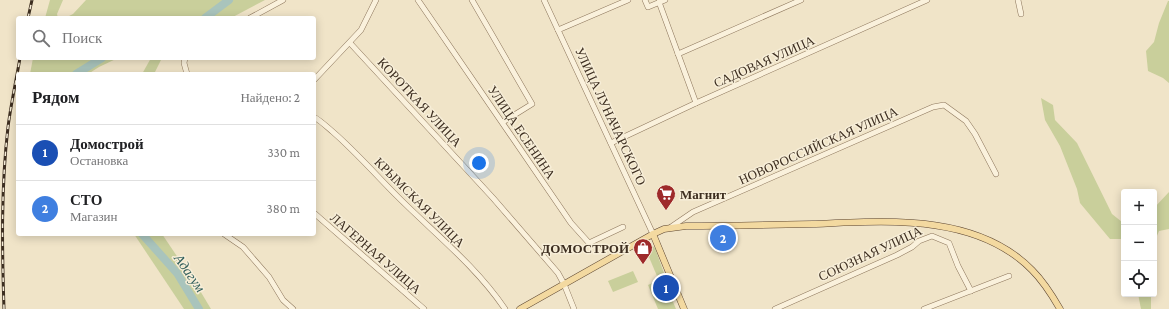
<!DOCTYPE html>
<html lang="ru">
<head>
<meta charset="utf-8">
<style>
	body { margin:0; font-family:"Crimson Pro",serif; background:#f6f6f6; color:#202124 }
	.controls { position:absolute; right:12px; bottom:12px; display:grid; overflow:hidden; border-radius:4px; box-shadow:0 2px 10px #0003 }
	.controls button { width:36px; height:36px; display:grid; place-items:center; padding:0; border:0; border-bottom:1px solid #e0e0e0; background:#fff; color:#202124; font:20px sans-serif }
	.you { position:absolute; left:479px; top:163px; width:14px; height:14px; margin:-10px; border:3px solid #fff; border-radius:50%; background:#1a73e8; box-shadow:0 0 0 6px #1a73e833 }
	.badge { display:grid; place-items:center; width:26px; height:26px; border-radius:50%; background:#9e2a2b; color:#fff; font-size:13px; font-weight:700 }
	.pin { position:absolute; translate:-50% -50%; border:2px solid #fff; box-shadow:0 1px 4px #0006 }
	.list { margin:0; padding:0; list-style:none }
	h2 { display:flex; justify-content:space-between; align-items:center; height:52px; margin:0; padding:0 16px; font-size:17px }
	h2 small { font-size:13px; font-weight:400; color:#757577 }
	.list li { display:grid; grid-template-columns:26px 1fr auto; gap:12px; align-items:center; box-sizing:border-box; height:56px; padding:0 16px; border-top:1px solid #e0e0e0 }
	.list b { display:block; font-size:15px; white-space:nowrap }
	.list p { margin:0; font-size:13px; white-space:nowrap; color:#757577 }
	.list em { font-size:13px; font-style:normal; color:#757577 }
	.icon { flex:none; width:22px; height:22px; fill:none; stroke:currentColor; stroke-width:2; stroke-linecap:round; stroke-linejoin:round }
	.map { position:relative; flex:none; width:1169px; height:309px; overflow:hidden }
	.search { position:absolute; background:#fff; box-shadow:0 2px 10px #0003; left:16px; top:16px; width:300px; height:44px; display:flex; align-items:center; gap:10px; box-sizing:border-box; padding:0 14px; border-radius:4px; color:#757577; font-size:15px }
	.panel { position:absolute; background:#fff; box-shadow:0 2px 10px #0003; left:16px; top:72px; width:300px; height:164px; border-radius:4px }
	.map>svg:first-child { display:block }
	.green { fill:#c9cf9b }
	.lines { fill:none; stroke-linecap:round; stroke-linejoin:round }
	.river { stroke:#a9c4bc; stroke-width:8 }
	.minor-casing { stroke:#8d765c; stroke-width:6 }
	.major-casing { stroke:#5b4430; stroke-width:7 }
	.minor { stroke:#faf1dc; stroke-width:5 }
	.major { stroke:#f3d9a0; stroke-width:6 }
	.rail-casing { stroke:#3d2e20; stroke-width:3 }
	.rail { stroke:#f7eed8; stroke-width:1.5; stroke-dasharray:4.5; stroke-linecap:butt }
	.labels { text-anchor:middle; stroke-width:3; stroke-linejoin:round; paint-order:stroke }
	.street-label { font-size:13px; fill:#3d2e20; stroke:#f7eed8 }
	.poi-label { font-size:13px; font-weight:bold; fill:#3d2e20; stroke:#f7eed8; text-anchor:start }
	.water-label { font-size:14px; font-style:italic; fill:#2f5d5a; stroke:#f7eed8 }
</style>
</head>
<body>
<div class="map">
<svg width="1169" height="309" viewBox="0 0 1169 309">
	<rect width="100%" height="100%" fill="#f0e4c8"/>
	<g class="green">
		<path d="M50,0H63L57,14L58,18H45Z"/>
		<path d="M86,0H265L231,18H65L73,14Z"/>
		<path d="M1168,1H1169V83L1163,78L1148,71L1146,51L1154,42L1159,23Z"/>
		<path d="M33,58H118L99,67L88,74H30Z"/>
		<path d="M151,58H162L154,74H142Z"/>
		<path d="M1041,98L1053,105L1055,120L1077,143L1112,214L1122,222H1124V239H1110L1080,203L1077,189L1060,146L1045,120Z"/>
		<path d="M1169,192V229L1159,231L1154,243V208Z"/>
		<path d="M134,234H162L199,289L211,309H184Z"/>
		<path d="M643,243H649L655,248L664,273L657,276Z"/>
		<path d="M633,271L638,282L613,292L608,281Z"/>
		<path d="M663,278L676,309H658L648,285Z"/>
		<path d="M1138,294H1151V309H1141Z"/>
	</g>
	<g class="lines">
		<g class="river">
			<path d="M205,18L229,0"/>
			<path d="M76,74L102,58"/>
			<path d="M142,234L177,273L199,309"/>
		</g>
		<g class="minor-casing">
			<g id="minor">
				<path d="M418,0L571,223L589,243L623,227"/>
				<path d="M472,0L532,104L503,122"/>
				<path d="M544,0L653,234"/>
				<path d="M645,0L648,7L665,0"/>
				<path d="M1018,0L1021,14"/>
				<path d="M659,2L696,103"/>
				<path d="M250,18L283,0"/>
				<path d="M558,30L628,0"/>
				<path d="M350,43L493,198L558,273L564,284L574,309"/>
				<path d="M678,54L801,0"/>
				<path d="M185,58L184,63L187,74"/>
				<path d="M314,80L361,30L376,0"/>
				<path d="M314,117C321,121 327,127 333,132C356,152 376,175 398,197C434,233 476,266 505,309"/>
				<path d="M611,143L696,103L927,0"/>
				<path d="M314,213L424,309"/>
				<path d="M671,227L693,212L933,107L944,105L966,121L975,134L996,174"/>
				<path d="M224,234L243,247L269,277L283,300L293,309"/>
				<path d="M775,309L897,255L912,247L919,241L932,236L949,243L958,266L971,291"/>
				<path d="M924,309L1009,276"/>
			</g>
		</g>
		<g class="major-casing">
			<g id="major">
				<path d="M653,234L684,309"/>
				<path d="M520,309L653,234L664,229L686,226C728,226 771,225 813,224C886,221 976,213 1032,270C1043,281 1052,295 1060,309"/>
			</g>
		</g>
		<use href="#minor" class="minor"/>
		<use href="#major" class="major"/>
		<g class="rail-casing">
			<g id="rail">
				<path d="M28,18L32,0"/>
				<path d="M4,309C2,248 1,187 8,127C11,104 16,81 20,58"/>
			</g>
		</g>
		<use href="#rail" class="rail"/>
	</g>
	<defs>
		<g id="supermarket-pin" transform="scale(1)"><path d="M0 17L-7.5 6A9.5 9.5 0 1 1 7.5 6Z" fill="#9e2a2b" stroke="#f7eed8"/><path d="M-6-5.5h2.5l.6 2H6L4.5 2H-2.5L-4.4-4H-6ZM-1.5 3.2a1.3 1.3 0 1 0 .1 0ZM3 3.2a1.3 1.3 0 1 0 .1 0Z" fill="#fff"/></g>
		<g id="shop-pin" transform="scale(1)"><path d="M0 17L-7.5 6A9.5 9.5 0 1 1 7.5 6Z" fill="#9e2a2b" stroke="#f7eed8"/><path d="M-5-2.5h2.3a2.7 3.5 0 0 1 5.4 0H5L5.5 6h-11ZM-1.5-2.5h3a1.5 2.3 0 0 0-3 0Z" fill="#fff"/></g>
	</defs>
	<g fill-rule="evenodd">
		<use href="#supermarket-pin" x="666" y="194"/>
		<use href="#shop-pin" x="643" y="248"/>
	</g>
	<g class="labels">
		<g class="street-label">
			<text transform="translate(764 61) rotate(-24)" y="5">САДОВАЯ УЛИЦА</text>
			<text transform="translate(420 102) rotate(47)" y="5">КОРОТКАЯ УЛИЦА</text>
			<text transform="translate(611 116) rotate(65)" y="5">УЛИЦА ЛУНАЧАРСКОГО</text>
			<text transform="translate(522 132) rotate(56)" y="5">УЛИЦА ЕСЕНИНА</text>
			<text transform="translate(818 145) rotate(-24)" y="5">НОВОРОССИЙСКАЯ УЛИЦА</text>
			<text transform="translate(420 202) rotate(45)" y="5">КРЫМСКАЯ УЛИЦА</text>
			<text transform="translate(376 253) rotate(41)" y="5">ЛАГЕРНАЯ УЛИЦА</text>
			<text transform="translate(870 253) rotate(-25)" y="5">СОЮЗНАЯ УЛИЦА</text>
		</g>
		<g class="poi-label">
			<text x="680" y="199">Магнит</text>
			<text x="629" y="253" text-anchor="end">ДОМОСТРОЙ</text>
		</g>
		<g class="water-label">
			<text transform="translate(190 273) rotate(55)" y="5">Адагум</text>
		</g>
	</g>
</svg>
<div class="controls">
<button>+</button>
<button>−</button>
<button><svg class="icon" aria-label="locate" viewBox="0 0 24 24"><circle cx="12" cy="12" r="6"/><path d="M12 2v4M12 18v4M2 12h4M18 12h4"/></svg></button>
</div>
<div class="you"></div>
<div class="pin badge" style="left:666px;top:288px;background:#1a4fb4">1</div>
<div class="pin badge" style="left:723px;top:238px;background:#3f7fe0">2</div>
<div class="search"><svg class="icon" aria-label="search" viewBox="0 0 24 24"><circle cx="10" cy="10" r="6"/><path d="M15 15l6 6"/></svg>Поиск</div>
<section class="panel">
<h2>Рядом<small>Найдено: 2</small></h2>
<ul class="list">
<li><span class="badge" style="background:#1a4fb4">1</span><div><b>Домострой</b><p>Остановка</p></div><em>330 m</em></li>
<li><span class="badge" style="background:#3f7fe0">2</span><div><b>СТО</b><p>Магазин</p></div><em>380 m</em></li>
</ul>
</section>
</div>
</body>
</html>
